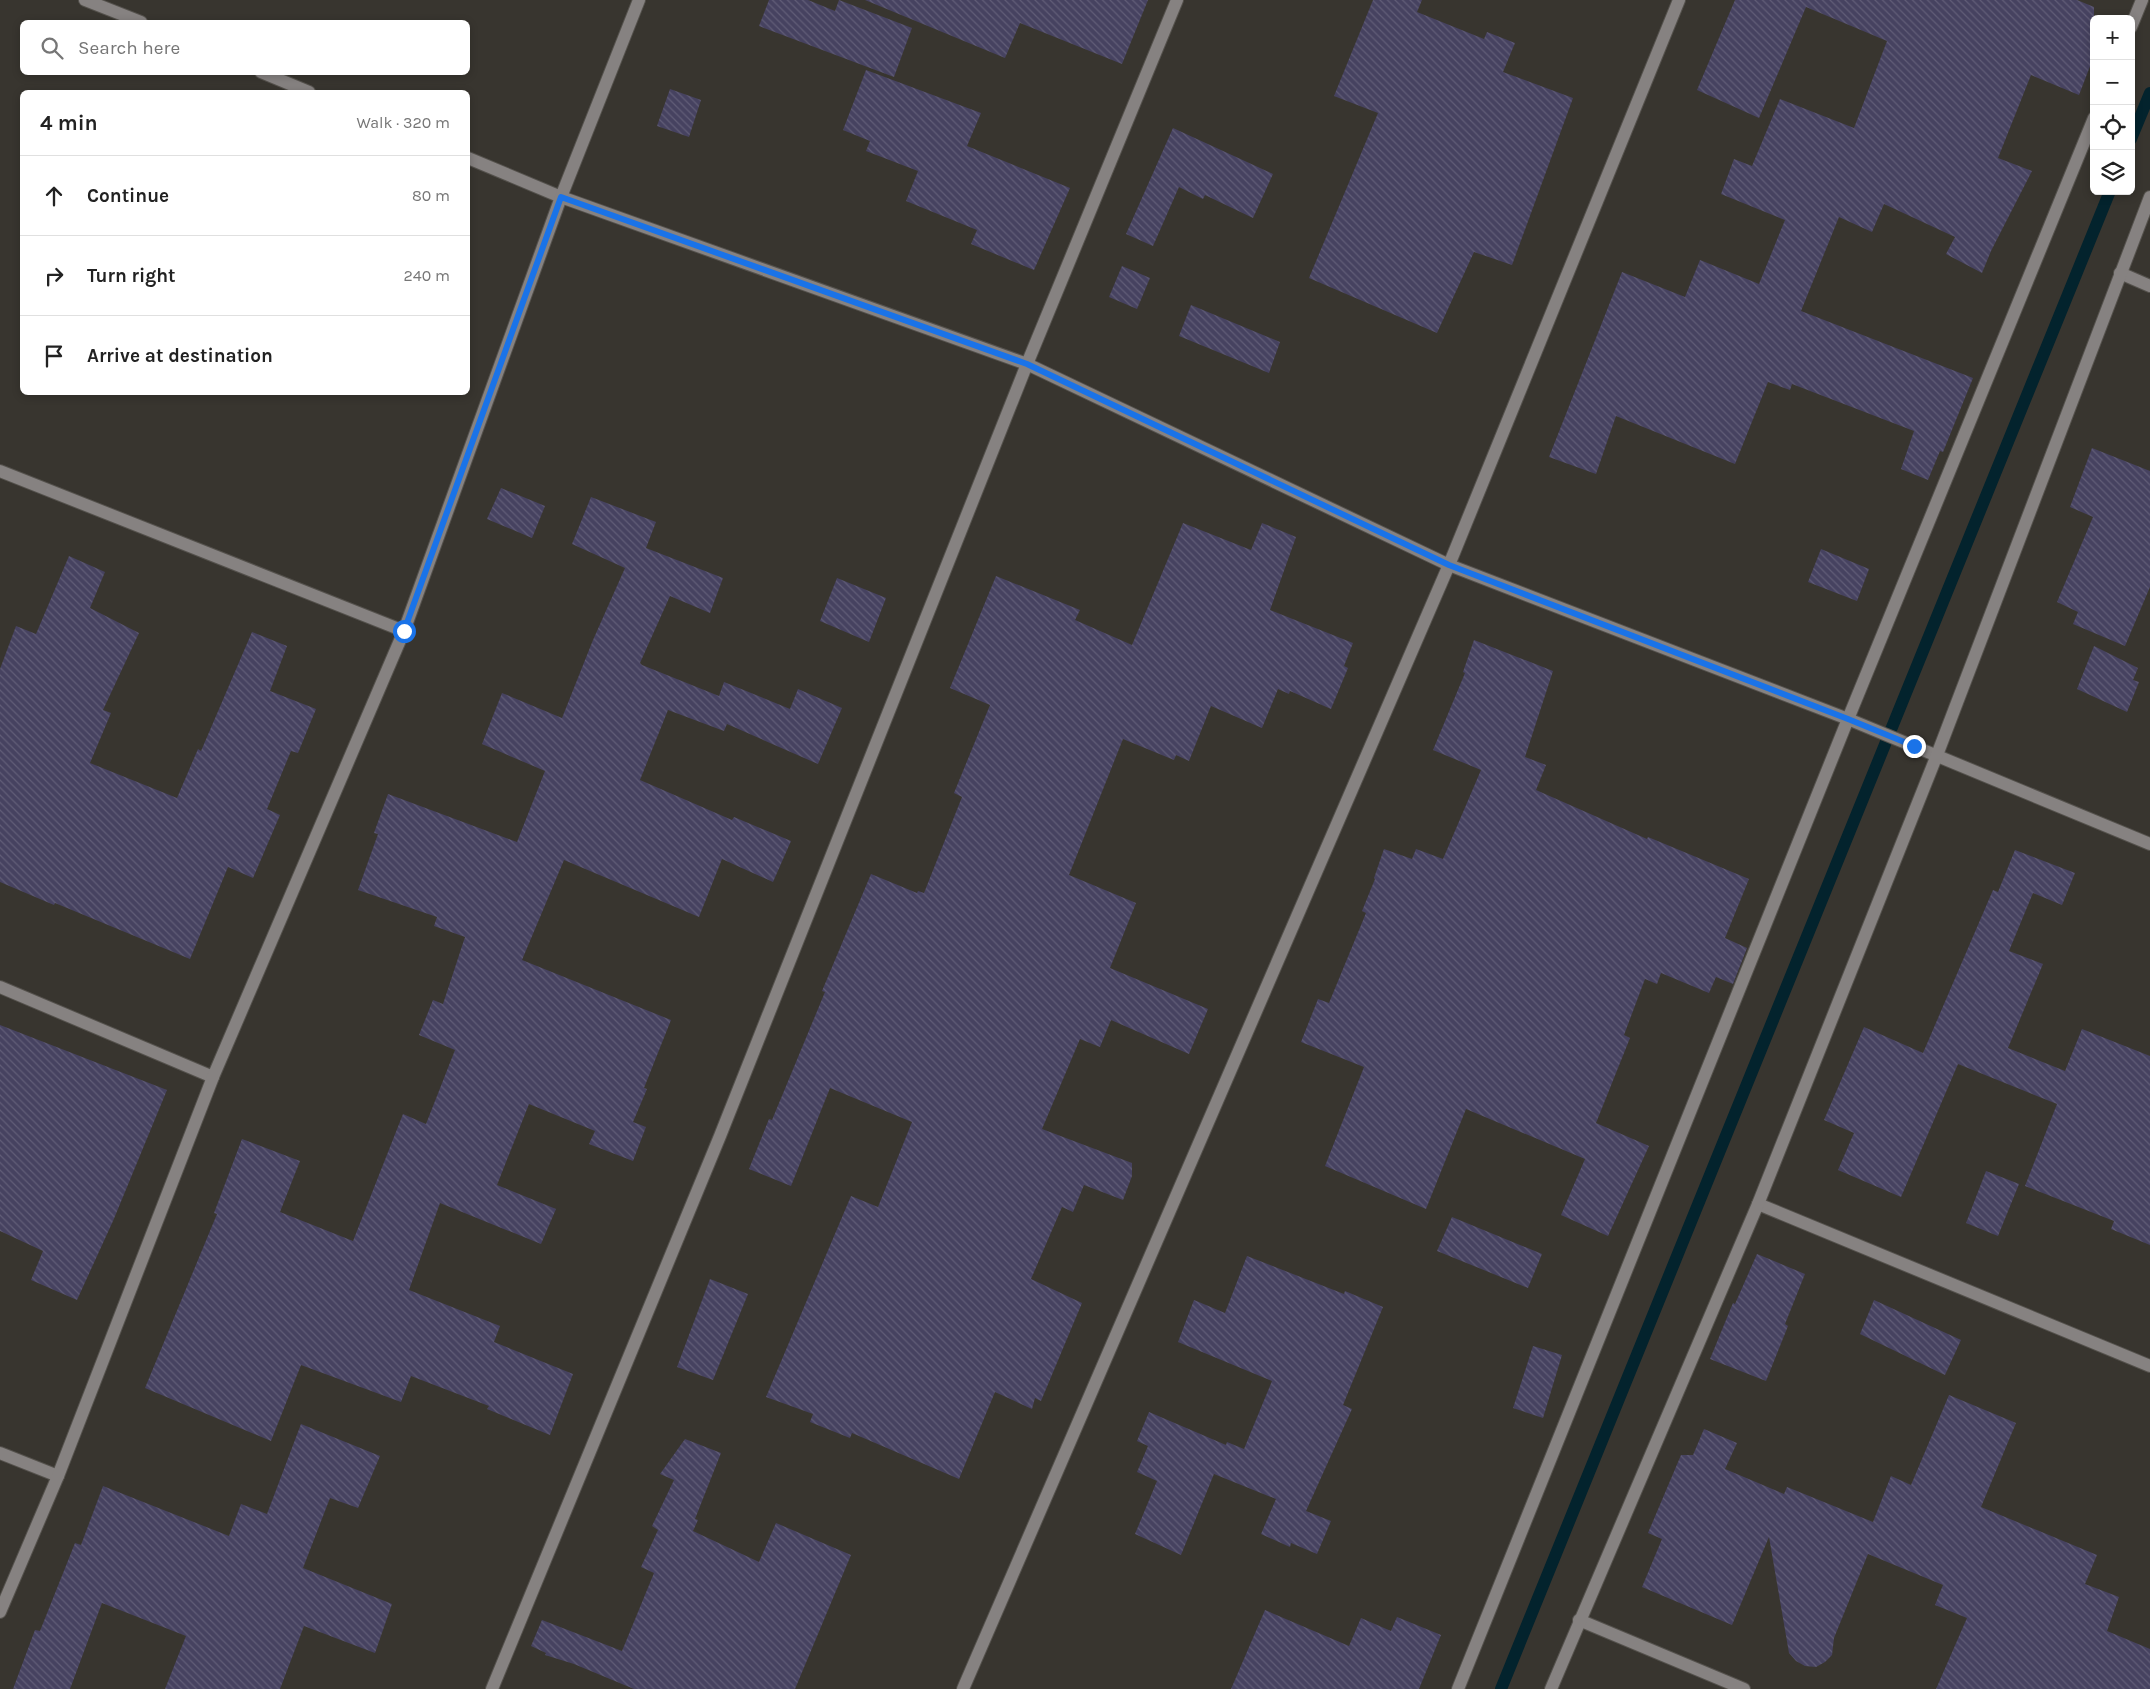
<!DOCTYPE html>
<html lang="en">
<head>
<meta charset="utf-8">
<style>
	body { margin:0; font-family:Karla,sans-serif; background:#f2f2f2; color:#222 }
	.controls { position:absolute; right:15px; top:15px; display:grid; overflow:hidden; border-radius:8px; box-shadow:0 2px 8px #0003 }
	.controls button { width:45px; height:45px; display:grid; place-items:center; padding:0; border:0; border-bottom:1px solid #e0e0e0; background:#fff; color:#222; font:25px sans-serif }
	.stop { position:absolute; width:15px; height:15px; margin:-11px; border:4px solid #1a73e8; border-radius:50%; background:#fff }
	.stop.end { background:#1a73e8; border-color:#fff; box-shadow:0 1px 5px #0008 }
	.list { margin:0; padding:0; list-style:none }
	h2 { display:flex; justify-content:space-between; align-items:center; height:65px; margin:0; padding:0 20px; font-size:21px }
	h2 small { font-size:16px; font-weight:400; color:#767676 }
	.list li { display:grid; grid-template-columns:32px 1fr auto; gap:15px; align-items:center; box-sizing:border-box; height:80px; padding:0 20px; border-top:1px solid #e0e0e0 }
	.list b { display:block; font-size:19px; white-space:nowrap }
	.list em { font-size:16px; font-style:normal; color:#767676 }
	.icon { flex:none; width:28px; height:28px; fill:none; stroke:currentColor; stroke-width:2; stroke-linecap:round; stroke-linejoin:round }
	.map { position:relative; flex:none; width:2150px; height:1689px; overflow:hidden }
	.search { position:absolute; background:#fff; box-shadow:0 2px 8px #0003; left:20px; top:20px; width:450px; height:55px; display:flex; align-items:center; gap:12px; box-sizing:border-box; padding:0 18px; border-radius:8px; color:#767676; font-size:19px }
	.panel { position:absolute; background:#fff; box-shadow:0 2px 8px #0003; left:20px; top:90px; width:450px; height:305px; border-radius:8px }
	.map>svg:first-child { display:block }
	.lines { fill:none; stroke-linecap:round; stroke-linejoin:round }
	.stream { stroke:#03232d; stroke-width:12 }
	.building { fill:url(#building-back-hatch) }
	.minor-casing { stroke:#54514c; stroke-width:14 }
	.minor { stroke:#868281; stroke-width:12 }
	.route { stroke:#1a73e8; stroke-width:6 }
</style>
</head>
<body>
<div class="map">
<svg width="2150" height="1689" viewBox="0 0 2150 1689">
	<defs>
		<pattern id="building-back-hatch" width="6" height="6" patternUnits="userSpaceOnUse" patternTransform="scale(1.25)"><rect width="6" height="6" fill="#464260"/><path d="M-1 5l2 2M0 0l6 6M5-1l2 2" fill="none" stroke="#615d77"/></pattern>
	</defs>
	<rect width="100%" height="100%" fill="#38352f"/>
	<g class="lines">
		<g class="stream">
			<path d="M2131,139L2150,93"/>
			<path d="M1501,1689L2110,191"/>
		</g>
	</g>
	<g class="building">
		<path d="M769,0H808L835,11L839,0L912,28L894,77L759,26Z"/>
		<path d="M865,0H1148L1122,64L1020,23L1005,58Z"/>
		<path d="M1373,0H1422L1417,12L1484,39L1487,32L1515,43L1503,72L1573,98L1512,265L1474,252L1437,333L1309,278L1378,113L1334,96Z"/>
		<path d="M1735,0H2077L2094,7V56L2079,95L2031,75L1998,158L2032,171L1991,251L1982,273L1946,254L1955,237L1884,204L1872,232L1839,217L1801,311L1973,378L1943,452L1940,451L1928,480L1901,469L1914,431L1792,384L1790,390L1768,382L1735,464L1616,416L1596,474L1549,457L1622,272L1685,297L1700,260L1759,284L1785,220L1721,194L1734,159L1752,166L1780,99L1854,128L1887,41L1806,7L1759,118L1697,90Z"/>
		<path d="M866,70L981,113L967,146L1070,188L1034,270L971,244L977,230L906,201L918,171L866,151L870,141L843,130Z"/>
		<path d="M670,89L701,100L689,137L657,126Z"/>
		<path d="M1173,128L1273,174L1253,218L1205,195L1203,199L1179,187L1153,246L1126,234Z"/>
		<path d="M1122,266L1150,278L1137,309L1109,297Z"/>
		<path d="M1191,305L1280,342L1269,373L1179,336Z"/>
		<path d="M2092,448L2150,471V587L2125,646L2073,624L2078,612L2057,602L2093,517L2070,507Z"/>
		<path d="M501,488L545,506L532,538L487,519Z"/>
		<path d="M591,497L656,522L646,548L723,578L710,613L670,596L640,663L642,665L719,696L724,682L790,709L798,689L842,708L818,764L727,724L724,731L668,710L640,780L732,820L734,817L791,841L773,882L722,859L699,917L564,860L522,960L671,1020L644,1088L647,1089L633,1122L646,1127L633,1161L589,1144L595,1131L529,1104L497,1185L556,1209L541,1244L440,1203L409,1290L500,1326L494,1342L573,1374L550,1435L487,1409L489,1406L411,1376L401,1402L301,1365L271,1441L145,1388L217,1214L214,1213L242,1139L300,1161L280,1212L353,1241L403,1114L426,1124L455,1050L419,1035L433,1000L443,1004L465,937L434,926L437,917L358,890L378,834L374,833L388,794L517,842L545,771L482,744L502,693L562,718L593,640L625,568L572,544Z"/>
		<path d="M1183,523L1251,550L1262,523L1296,537L1270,610L1353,643L1344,666L1348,668L1331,709L1290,691L1289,694L1278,689L1262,728L1211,706L1189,761L1176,755L1174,760L1123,739L1069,875L1136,903L1110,968L1208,1009L1189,1054L1111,1020L1100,1047L1080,1039L1042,1129L1132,1163V1176L1123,1200L1084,1185L1073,1212L1062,1207L1031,1279L1082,1303L1041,1401L1035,1398L1032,1409L995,1392L959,1479L852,1433L850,1438L810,1422L813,1414L766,1397L851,1196L878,1207L912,1122L830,1088L791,1186L749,1169L769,1119L772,1120L825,992L822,991L871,874L917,893L918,891L924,893L962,797L954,793L990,705L950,688L996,576L1080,610L1075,620L1132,645Z"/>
		<path d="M1821,549L1869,569L1857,601L1808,582Z"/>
		<path d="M69,556L105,572L90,608L139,633L103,710L111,713L90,763L177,798L198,749L201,751L252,632L287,646L270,691L316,709L298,753L291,751L267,809L280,815L253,878L228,867L190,959L55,903L54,905L0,882V669L16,626L36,634Z"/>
		<path d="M837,578L886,598L869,642L820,621Z"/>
		<path d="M1474,640L1553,671L1525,757L1546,765L1536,790L1647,839L1648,837L1749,879L1725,938L1747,948L1733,984L1716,977L1709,993L1661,973L1657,984L1645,979L1624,1035L1630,1038L1596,1123L1649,1146L1608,1236L1561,1215L1585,1159L1466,1109L1426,1209L1325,1166L1364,1067L1301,1042L1318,999L1329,1003L1366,913L1362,911L1375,879L1374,878L1384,849L1412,859L1416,849L1443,859L1481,770L1433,750L1465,673L1463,672Z"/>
		<path d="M2094,646L2138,668L2133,680L2139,682L2127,712L2077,689Z"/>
		<path d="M2015,850L2075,873L2062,905L2033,893L2009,951L2043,964L2008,1048L2065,1071L2082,1029L2150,1056V1245L2111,1229L2114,1221L2025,1186L2057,1104L1958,1064L1901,1197L1838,1170L1854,1133L1824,1120L1864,1027L1923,1053L1993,890L1998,892Z"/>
		<path d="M0,1025L167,1090L113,1221L77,1300L31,1280L43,1251L0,1231Z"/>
		<path d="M1986,1171L2019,1184L1998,1236L1966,1223Z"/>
		<path d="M1452,1217L1542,1254L1528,1288L1437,1251Z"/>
		<path d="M1757,1254L1805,1274L1785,1324L1788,1326L1766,1381L1710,1359L1733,1303L1735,1304Z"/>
		<path d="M1247,1256L1344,1294L1345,1291L1383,1307L1343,1405L1352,1409L1306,1511L1331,1521L1317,1554L1291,1543L1290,1547L1261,1534L1276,1499L1214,1474L1181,1555L1135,1534L1157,1481L1137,1472L1148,1446L1137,1441L1149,1412L1226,1445L1227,1442L1244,1449L1272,1381L1178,1342L1194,1300L1225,1313Z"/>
		<path d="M710,1279L748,1294L713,1380L677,1367Z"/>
		<path d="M1874,1300L1961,1340L1945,1375L1860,1334Z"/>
		<path d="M1533,1346L1562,1355L1543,1418L1513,1408Z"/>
		<path d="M1949,1395L2016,1423L1981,1507L2097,1555L2085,1584L2119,1597L2107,1631L2150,1649V1689H1936L1967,1618L1935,1605L1943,1585L1868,1554L1834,1638L1832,1655L1825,1662L1816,1667L1805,1666L1796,1661L1789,1653L1769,1537L1732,1625L1642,1587L1662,1539L1648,1533L1681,1455H1693L1704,1429L1737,1443L1725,1469L1784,1494L1787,1487L1873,1522L1891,1476L1911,1485Z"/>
		<path d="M301,1424L380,1456L358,1508L330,1498L303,1568L392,1604L375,1653L304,1626L280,1689H165L186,1636L102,1603L70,1689H13L35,1630L40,1631L75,1543L81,1545L103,1486L229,1536L241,1504L267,1514Z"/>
		<path d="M685,1439L721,1453L695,1519L698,1520L693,1531L759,1562L776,1523L851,1555L795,1689H634L574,1664L545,1655L546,1653L531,1646L542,1620L622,1651L654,1573L641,1567L658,1530L652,1526L674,1480L660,1474Z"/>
		<path d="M1265,1610L1349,1646L1361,1618L1391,1631L1397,1617L1441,1635L1419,1689H1231Z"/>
	</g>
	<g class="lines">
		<g class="minor-casing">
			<g id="minor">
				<path d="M85,0L141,22"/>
				<path d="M2131,27L2142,0"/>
				<path d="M261,72L309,92"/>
				<path d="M468,158L561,197L1027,364L1449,565L1848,719L2150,844"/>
				<path d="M2120,273L2150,286"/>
				<path d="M0,471L404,631"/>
				<path d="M0,987L213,1077"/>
				<path d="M1758,1204L2150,1366"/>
				<path d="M0,1453L58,1476"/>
				<path d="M0,1612L58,1476L213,1077L404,631L561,197L639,0"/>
				<path d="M1579,1620L1744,1689"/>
				<path d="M492,1689L720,1136L1027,364L1177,0"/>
				<path d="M963,1689L1449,565L1679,0"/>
				<path d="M1458,1689L1848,719L2094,118"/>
				<path d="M1551,1689L1758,1204L1937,755L2150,197"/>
			</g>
		</g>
		<use href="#minor" class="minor"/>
	</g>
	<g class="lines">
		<path class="route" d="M404,631L561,197L1027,364L1449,565L1848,719L1914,746"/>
	</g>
</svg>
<div class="controls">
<button>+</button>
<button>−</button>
<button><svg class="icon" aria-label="locate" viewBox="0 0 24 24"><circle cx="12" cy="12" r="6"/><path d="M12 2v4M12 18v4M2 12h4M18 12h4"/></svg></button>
<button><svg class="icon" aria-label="layers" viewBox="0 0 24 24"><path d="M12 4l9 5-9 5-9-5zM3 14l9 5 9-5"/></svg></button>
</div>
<div class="stop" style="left:404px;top:631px"></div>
<div class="stop end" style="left:1914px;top:746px"></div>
<div class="search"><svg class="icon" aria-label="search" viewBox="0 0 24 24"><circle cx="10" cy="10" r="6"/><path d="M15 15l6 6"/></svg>Search here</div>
<section class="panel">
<h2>4 min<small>Walk · 320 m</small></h2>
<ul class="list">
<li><svg class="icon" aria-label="ahead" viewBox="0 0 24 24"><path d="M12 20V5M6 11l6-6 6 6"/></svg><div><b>Continue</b></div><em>80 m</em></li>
<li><svg class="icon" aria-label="right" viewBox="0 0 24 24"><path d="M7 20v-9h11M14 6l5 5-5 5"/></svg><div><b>Turn right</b></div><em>240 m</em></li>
<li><svg class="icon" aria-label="arrive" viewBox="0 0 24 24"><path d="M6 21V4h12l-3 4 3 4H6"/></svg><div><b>Arrive at destination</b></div></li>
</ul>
</section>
</div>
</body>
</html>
